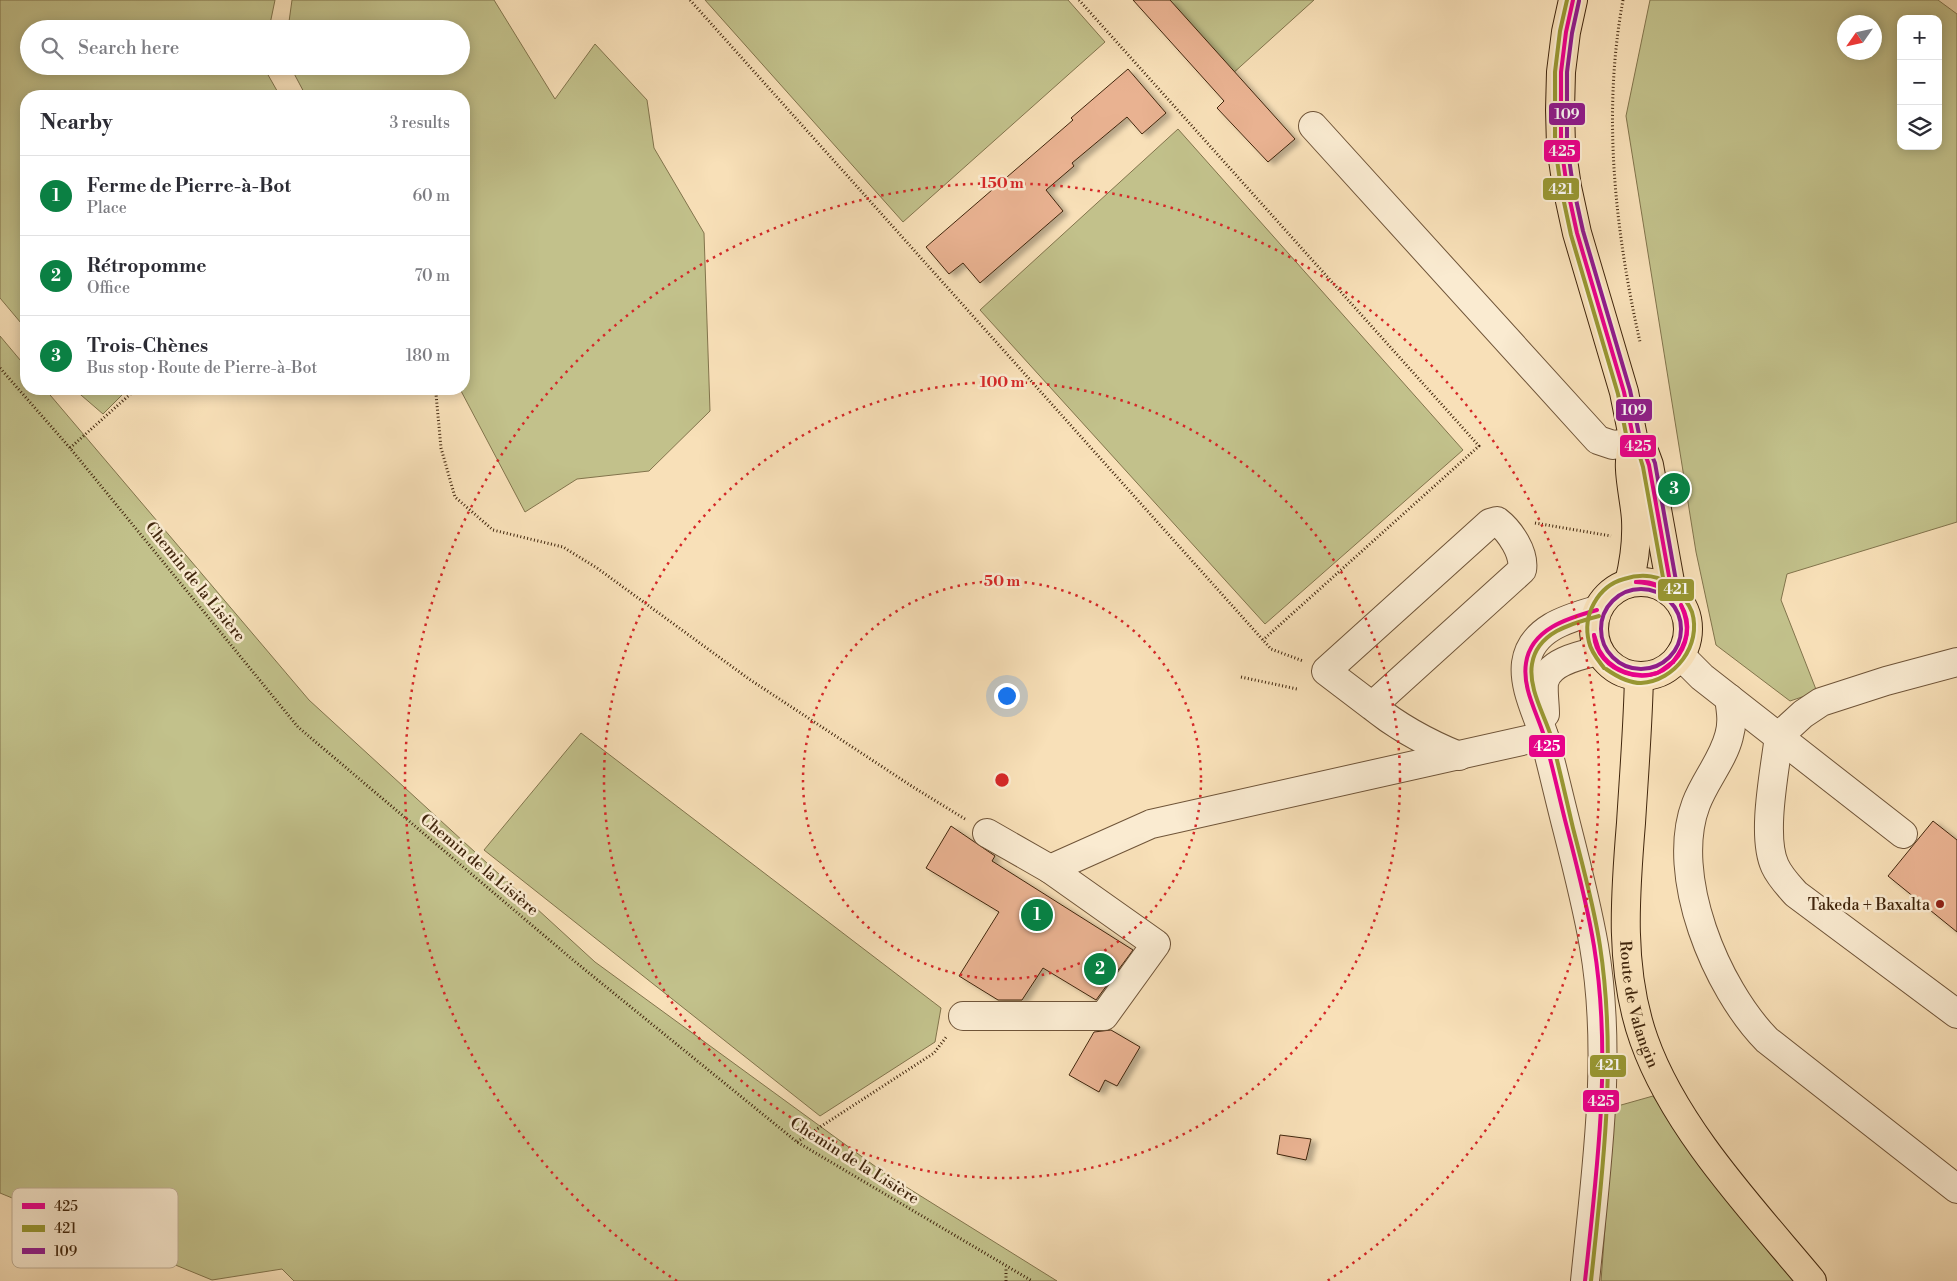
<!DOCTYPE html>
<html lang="en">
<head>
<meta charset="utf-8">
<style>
	body { margin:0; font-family:"Libre Bodoni",serif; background:#f2f2f3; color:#2b2b33 }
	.controls { position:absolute; right:15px; top:15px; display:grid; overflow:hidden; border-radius:10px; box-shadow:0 2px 12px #0003 }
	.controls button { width:45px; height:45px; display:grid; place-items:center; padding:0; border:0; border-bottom:1px solid #e1e1e2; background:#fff; color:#2b2b33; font:25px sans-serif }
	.compass { position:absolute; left:1837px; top:15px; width:45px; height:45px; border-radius:50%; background:#fff; box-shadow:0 2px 12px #0003; rotate:236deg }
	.you { position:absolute; left:1006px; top:695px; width:18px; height:18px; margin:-12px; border:4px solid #fff; border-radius:50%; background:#1a73e8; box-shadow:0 0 0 8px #1a73e833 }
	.badge { display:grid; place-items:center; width:32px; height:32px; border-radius:50%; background:#0b8043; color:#fff; font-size:16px; font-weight:700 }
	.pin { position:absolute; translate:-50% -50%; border:2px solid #fff; box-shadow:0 1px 5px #0006 }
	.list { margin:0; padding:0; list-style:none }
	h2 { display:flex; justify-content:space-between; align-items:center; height:65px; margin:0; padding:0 20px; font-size:21px }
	h2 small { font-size:16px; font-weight:400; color:#7c7c81 }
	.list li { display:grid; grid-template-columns:32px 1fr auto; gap:15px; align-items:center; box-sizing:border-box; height:80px; padding:0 20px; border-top:1px solid #e1e1e2 }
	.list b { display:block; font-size:19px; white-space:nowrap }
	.list p { margin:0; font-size:16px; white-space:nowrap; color:#7c7c81 }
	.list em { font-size:16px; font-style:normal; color:#7c7c81 }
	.icon { flex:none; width:28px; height:28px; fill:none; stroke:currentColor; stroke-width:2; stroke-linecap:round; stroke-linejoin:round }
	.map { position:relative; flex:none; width:1957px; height:1281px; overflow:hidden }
	.search { position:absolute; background:#fff; box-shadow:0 2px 12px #0003; left:20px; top:20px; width:450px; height:55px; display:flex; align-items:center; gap:12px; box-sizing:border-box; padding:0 18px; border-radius:28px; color:#7c7c81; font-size:19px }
	.panel { position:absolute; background:#fff; box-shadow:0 2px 12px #0003; left:20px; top:90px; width:450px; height:305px; border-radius:20px }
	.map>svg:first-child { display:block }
	.green { fill:#c2c18b; stroke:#82744c; fill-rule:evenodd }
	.building { fill:#e9b291; stroke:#41260d; filter:url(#shadow) }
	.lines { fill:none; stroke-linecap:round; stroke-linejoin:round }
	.minor-casing { stroke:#6f5438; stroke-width:30 }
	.major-casing { stroke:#41260d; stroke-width:30 }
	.path { stroke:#41260d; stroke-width:3; stroke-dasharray:1 2.5; stroke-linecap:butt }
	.minor { stroke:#faebd1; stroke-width:28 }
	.major { stroke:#f8e0b8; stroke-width:28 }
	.bus-1-casing { stroke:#faebd1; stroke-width:8 }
	.bus-2-casing { stroke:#faebd1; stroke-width:8 }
	.bus-3-casing { stroke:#faebd1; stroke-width:8 }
	.bus-1 { stroke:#ea008c; stroke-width:4 }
	.bus-2 { stroke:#989732; stroke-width:4 }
	.bus-3 { stroke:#901b8e; stroke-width:4 }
	.ring { fill:none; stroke:#d62828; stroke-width:2.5; stroke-dasharray:2.5 5 }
	.poi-dot { fill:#8f2418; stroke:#faebd1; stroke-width:2 }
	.labels { text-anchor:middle; stroke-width:5; stroke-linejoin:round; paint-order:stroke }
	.street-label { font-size:16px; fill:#41260d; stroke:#faebd1 }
	.poi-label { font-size:16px; fill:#41260d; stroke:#faebd1; text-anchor:end }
	.key { fill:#faebd1; stroke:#c2b096; stroke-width:1 }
	.key-label { font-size:14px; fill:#41260d }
	.centre { fill:#d62828; stroke:#faebd1; stroke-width:2.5 }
	.ring-label { font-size:15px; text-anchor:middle; font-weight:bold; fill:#d62828; stroke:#faebd1; stroke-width:5; stroke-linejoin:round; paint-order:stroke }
	.line-badge { stroke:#faebd1; stroke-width:2 }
	.badge-label { font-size:14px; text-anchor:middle; font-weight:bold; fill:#fff }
</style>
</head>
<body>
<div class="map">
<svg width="1957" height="1281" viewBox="0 0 1957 1281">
	<defs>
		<filter id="shadow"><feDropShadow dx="5.5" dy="3" stdDeviation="2.5" flood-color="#0004"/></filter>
	</defs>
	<rect width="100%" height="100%" fill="#f8e0b8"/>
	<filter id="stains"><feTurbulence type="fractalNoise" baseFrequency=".004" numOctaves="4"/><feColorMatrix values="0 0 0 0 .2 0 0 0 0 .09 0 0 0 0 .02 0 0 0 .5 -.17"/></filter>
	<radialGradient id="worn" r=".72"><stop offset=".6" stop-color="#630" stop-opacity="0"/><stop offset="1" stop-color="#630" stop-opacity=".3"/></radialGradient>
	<g class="green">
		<path d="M0,0H275L269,29H29V66H263L280,96H26V329L0,298Z"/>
		<path d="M292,0H494L555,99L595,44L647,100L654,148L704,233L710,411L649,471L577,479L525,512L460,389H464V96H306L290,66H461V29H288Z"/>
		<path d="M705,0H1068L1105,42L903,222Z"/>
		<path d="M1165,0H1314L1231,75Z"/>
		<path d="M1650,0H1938L1957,14V522L1787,574L1781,600L1817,692L1790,701L1716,645L1696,552L1626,116ZM1901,19H1938V146H1901ZM1844,22H1874V52H1844Z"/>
		<path d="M1178,129L1463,450L1265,624L980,310Z"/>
		<path d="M0,336L26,367V389H45L309,700L595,962L887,1175L1057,1281H294L282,1269L212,1280L0,1193Z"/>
		<path d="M74,389H128L103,414Z"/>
		<path d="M581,733L941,1008L935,1042L820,1116L484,850Z"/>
		<path d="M1653,1096L1718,1189L1794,1281H1601L1614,1107Z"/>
	</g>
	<g class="building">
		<path d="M1133,0H1170L1295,139L1268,162L1217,108L1224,101Z"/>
		<path d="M1128,69L1166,113L1142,134L1127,117L1072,163L1074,166L1046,190L1063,211L980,283L963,263L949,274L926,247L1073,120L1071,118Z"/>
		<path d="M1933,821L1957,840V932L1888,876Z"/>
		<path d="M951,826L995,856L992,861L1133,950L1096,1000L1043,968L1022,1000H998L959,976L999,912L926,868Z"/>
		<path d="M1111,1030L1140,1047L1117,1086L1105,1080L1099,1092L1069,1075L1094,1032Z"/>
		<path d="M1280,1135L1311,1139L1306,1160L1277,1154Z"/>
	</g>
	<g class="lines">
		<g class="minor-casing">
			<g id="minor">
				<path d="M1313,126L1598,440L1613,445L1634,442"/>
				<path d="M1680,655L1702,677L1903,834"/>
				<path d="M1957,662L1886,681L1821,702L1803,714L1779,736C1775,770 1761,836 1775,866C1780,877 1788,885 1796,894L1957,1014"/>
				<path d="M1729,698C1731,711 1733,723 1729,736C1723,760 1705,780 1696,804C1669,875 1716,988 1767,1040L1957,1189"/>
				<path d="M1372,706L1326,671L1490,523L1497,521C1510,531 1525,553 1522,570L1372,706C1399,728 1427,743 1459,756"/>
				<path d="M1545,714C1545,704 1543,693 1544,683C1548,661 1582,655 1599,651"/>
				<path d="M987,833L1050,869L1151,824L1544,736"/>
				<path d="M963,1016H1104L1156,944L1050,869"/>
				<path d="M1585,1281C1596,1170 1613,1056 1594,946C1587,906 1577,867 1567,828C1559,797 1552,766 1544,736C1537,713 1523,687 1526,663C1531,628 1569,618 1597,610"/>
			</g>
		</g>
		<g class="major-casing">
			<g id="major">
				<path d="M1573,0L1566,32L1561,72L1560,110L1561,146L1567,187L1577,233L1624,392L1634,442L1645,454L1649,465L1672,593"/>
				<circle cx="1641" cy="629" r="47"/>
				<path d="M1629,583C1634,563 1637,541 1636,520C1635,497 1624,463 1634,442"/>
				<path id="s1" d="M1639,676C1638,725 1634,774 1631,823C1625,895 1619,970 1644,1040C1675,1128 1753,1210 1812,1281"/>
			</g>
		</g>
		<g class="path">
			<path d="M690,0L1271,649L1303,661"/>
			<path d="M1079,0L1479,446L1263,640"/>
			<path d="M1623,0C1602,113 1615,231 1640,342"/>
			<path d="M0,368L70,448L298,727L573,960L797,1142L1032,1281"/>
			<path d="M434,389L436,394L441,448L455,497L493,530L563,547L597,568L749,679L913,787L965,819"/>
			<path d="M70,448L136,389"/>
			<path d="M1535,523L1611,536"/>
			<path d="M1241,677L1297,689"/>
			<path d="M797,1142L934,1053L947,1036"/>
			<path d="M1006,1281V1267"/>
		</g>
		<use href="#minor" class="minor"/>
		<use href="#major" class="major"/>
		<g class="bus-1-casing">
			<g id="bus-1">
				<path d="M1573,0L1566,32L1561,72V146L1567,187L1577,233L1624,392L1634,442L1645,454L1649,465L1672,593"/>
				<path d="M1636,582C1651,583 1661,586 1673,595"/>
				<path d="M1636,582C1651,581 1662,585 1673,595"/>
				<path d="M1594,635C1596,640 1597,645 1599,650C1610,670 1635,680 1657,673C1662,671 1668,665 1673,662"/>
				<path d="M1594,635C1596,672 1649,690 1673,662"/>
				<path d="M1673,662C1688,642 1691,628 1681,605"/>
				<path d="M1673,662C1688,647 1692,623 1681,605"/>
				<path d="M1585,1281C1597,1170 1612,1057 1594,946C1587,903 1576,862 1565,820C1558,792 1552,764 1544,736C1537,713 1522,688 1526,663C1531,629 1568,618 1597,610"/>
			</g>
		</g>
		<g class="bus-2-casing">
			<g id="bus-2">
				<path d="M1567,0L1560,31L1555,72V146L1561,188L1571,235L1618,394L1628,444L1640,457L1643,467L1666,594"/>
				<path d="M1604,668C1598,660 1591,652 1589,642C1582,615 1598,586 1624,579C1642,573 1661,575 1674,588C1682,595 1688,602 1692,612C1702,645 1675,681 1641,683C1629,683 1616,676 1606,669"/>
				<path d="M1591,1281C1603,1169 1617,1058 1600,946C1594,906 1583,867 1573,828C1566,798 1559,767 1551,736C1544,714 1528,688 1532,664C1537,632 1573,623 1599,616"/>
			</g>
		</g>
		<g class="bus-3-casing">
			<g id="bus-3">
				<path d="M1579,1L1572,33L1567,72V145L1573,186L1583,231L1630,390L1640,439L1650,451L1655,463L1678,592"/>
				<circle cx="1641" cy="629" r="40"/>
			</g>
		</g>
		<use href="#bus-1" class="bus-1"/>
		<use href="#bus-2" class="bus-2"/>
		<use href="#bus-3" class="bus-3"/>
	</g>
	<g class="ring">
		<circle cx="1002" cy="780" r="199"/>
		<circle cx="1002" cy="780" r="398"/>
		<path d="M677 1281A597 597 0 1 1 1327 1281"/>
	</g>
	<circle class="poi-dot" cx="1940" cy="904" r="5"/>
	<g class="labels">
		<g class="street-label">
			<text transform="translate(196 581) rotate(51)" y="6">Chemin de la Lisière</text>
			<text transform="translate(480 864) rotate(40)" y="6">Chemin de la Lisière</text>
			<text dy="6" stroke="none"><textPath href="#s1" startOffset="330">Route de Valangin</textPath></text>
			<text transform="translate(855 1160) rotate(32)" y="6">Chemin de la Lisière</text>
		</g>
		<g class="poi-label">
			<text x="1930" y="910">Takeda + Baxalta</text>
		</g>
	</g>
	<rect x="12" y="1188" width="166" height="80" rx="8" class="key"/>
	<rect x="22" y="1203" width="23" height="6" fill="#ea008c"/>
	<rect x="22" y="1225" width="23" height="7" fill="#989732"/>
	<rect x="22" y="1248" width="23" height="6" fill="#901b8e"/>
	<g class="key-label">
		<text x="54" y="1211">425</text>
		<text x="54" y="1233">421</text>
		<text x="54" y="1256">109</text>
	</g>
	<circle cx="1002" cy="780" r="8" class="centre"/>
	<g class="ring-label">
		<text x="1002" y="188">150 m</text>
		<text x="1002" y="387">100 m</text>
		<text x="1002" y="586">50 m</text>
	</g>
	<g class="line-badge">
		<rect x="1548" y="102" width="38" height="24" rx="5" fill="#901b8e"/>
		<rect x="1543" y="139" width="38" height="24" rx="5" fill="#ea008c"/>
		<rect x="1542" y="177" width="38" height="24" rx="5" fill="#989732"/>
		<rect x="1615" y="398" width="38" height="24" rx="5" fill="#901b8e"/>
		<rect x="1619" y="434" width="38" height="24" rx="5" fill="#ea008c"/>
		<rect x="1657" y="578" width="38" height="24" rx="5" fill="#989732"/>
		<rect x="1528" y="734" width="38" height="24" rx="5" fill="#ea008c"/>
		<rect x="1589" y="1054" width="38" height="24" rx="5" fill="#989732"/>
		<rect x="1582" y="1089" width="38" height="24" rx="5" fill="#ea008c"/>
	</g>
	<g class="badge-label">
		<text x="1567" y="119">109</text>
		<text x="1562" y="156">425</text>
		<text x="1561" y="194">421</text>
		<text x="1634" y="415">109</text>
		<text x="1638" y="451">425</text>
		<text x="1676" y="594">421</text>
		<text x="1547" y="751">425</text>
		<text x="1608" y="1070">421</text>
		<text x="1601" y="1106">425</text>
	</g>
	<rect width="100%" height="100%" filter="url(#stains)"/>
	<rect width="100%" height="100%" fill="url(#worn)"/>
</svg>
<div class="controls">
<button>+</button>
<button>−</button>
<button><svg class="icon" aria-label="layers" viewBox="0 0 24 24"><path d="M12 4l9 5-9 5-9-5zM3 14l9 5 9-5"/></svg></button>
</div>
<svg class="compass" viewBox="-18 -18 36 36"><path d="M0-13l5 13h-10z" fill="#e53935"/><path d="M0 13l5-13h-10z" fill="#7c7c81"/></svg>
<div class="you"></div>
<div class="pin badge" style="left:1037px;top:915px">1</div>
<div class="pin badge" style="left:1100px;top:969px">2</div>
<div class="pin badge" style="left:1674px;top:489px">3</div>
<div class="search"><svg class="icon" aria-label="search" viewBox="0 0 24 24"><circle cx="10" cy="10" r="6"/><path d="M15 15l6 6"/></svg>Search here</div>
<section class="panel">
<h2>Nearby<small>3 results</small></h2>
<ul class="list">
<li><span class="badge">1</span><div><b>Ferme de Pierre-à-Bot</b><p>Place</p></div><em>60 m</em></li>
<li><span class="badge">2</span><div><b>Rétropomme</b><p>Office</p></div><em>70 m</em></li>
<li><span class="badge">3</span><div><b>Trois-Chènes</b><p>Bus stop · Route de Pierre-à-Bot</p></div><em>180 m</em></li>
</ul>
</section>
</div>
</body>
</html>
